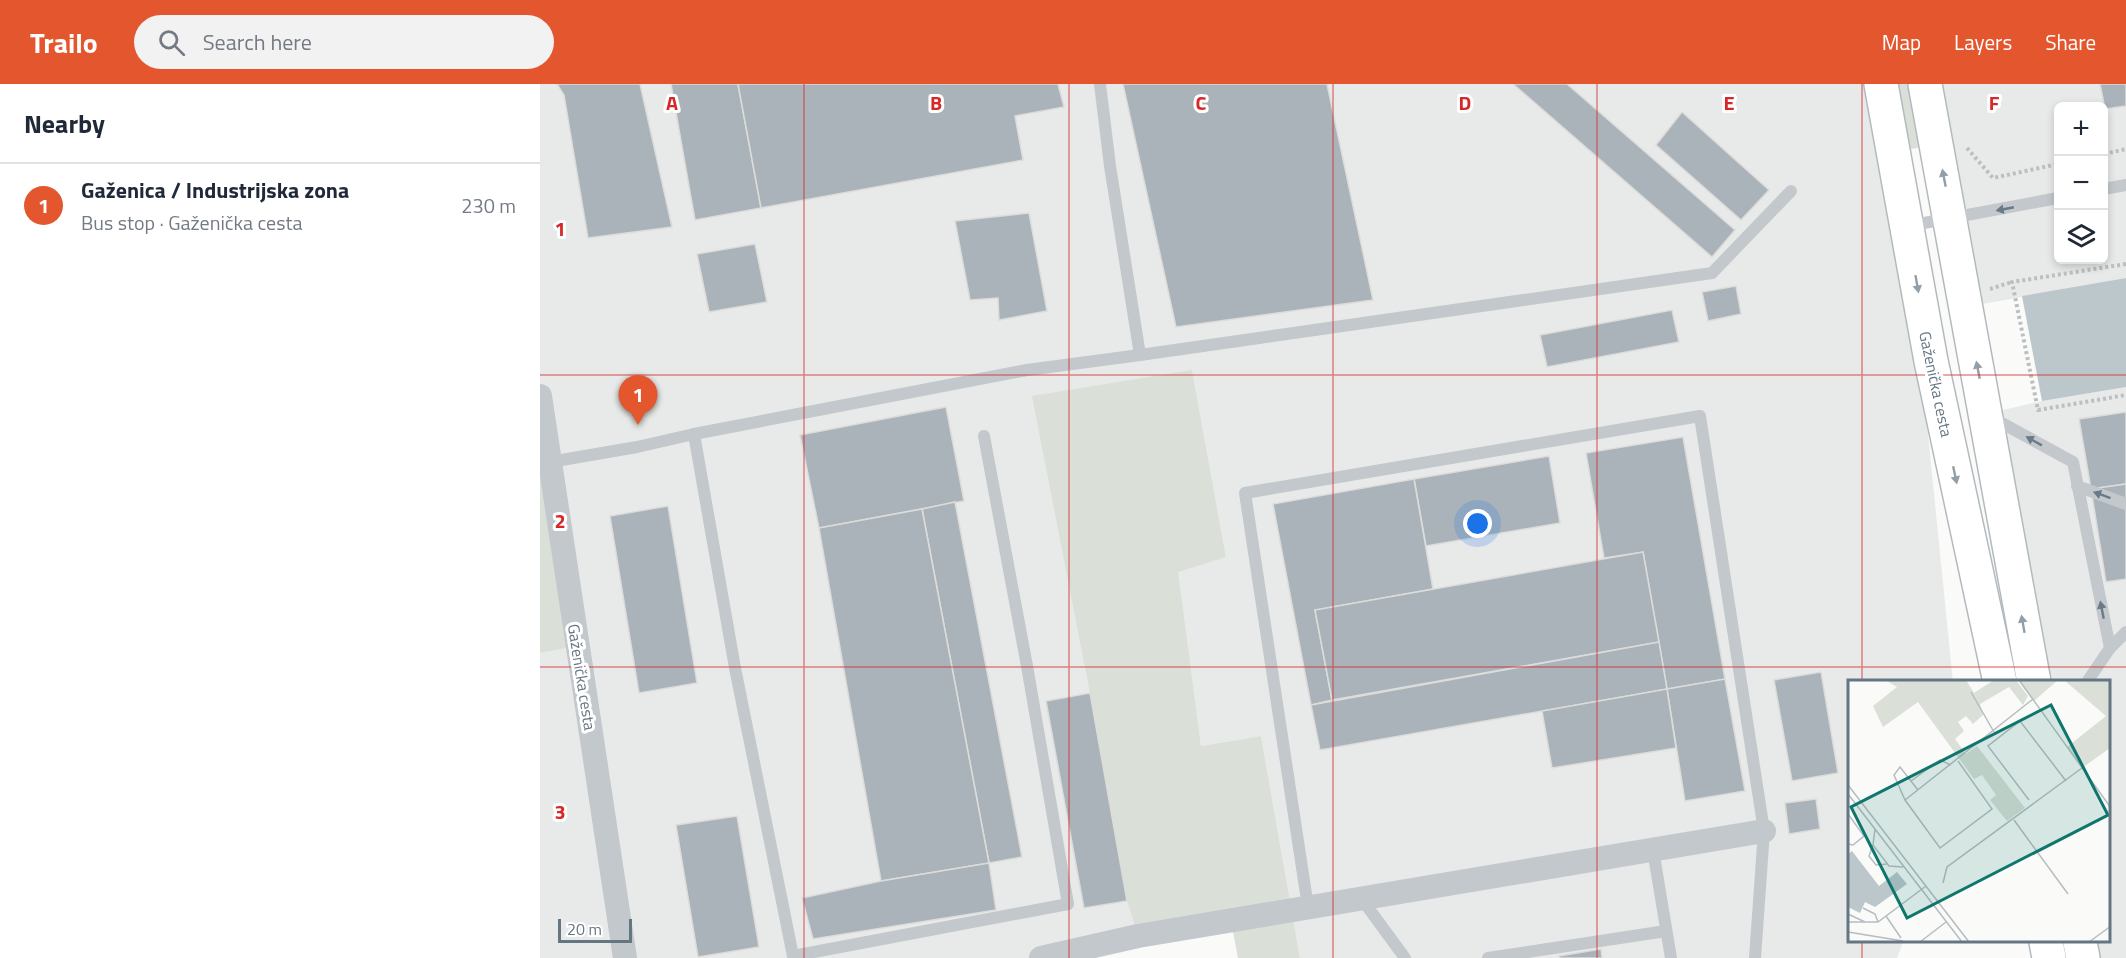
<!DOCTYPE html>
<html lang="en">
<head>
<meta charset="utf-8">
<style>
	body { margin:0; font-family:"Titillium Web",sans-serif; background:#f2f2f3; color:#1f2937 }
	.controls { position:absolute; right:18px; top:18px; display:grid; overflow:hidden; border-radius:9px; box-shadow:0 3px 9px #0003 }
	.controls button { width:54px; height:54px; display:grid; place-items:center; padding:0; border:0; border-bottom:2px solid #e0e1e3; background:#fff; color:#1f2937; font:30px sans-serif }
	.scale { position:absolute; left:18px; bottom:15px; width:74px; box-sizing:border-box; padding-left:6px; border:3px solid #657683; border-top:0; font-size:16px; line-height:21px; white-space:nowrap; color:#657683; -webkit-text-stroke:4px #fff; paint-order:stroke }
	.you { position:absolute; left:938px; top:440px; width:21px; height:21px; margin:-15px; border:4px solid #fff; border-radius:50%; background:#1a73e8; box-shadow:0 0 0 9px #1a73e833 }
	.badge { display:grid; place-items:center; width:39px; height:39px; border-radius:50%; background:#e4572e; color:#fff; font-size:20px; font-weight:700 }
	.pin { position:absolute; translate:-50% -50px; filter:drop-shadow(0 2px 3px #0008) }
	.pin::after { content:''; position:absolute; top:32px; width:21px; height:18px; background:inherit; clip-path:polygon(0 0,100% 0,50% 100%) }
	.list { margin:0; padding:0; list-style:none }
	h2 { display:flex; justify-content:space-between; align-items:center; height:78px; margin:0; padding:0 24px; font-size:26px }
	h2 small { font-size:20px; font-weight:400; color:#747a83 }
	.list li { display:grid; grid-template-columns:39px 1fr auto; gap:18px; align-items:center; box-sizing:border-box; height:84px; padding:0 24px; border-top:2px solid #e0e1e3 }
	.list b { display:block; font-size:22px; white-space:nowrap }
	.list p { margin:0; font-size:20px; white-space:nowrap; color:#747a83 }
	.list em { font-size:20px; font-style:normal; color:#747a83 }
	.icon { flex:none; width:33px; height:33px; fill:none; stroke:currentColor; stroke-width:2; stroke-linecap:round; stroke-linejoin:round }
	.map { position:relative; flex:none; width:1586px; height:874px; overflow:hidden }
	header { display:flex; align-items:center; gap:36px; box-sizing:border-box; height:84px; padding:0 30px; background:#e4572e; color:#fff }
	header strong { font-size:28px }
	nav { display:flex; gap:33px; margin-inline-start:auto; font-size:21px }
	.search { width:420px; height:54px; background:#f2f2f3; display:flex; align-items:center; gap:15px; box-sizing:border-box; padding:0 21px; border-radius:33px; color:#747a83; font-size:22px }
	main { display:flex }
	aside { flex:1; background:#fff }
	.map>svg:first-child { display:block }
	.built { fill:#e8e9e9; fill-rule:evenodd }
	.green { fill:#dadfd7 }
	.water { fill:#bbc7cb }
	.building { fill:#aab3b9; stroke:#dcdcda; stroke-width:1.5 }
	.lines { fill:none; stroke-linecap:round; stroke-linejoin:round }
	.secondary-casing { stroke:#b3babf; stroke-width:36 }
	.path { stroke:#bbbfc2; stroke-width:4; stroke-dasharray:3 3; stroke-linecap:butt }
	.service { stroke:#c3c8cc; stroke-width:12 }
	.minor { stroke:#c3c8cc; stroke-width:24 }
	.secondary { stroke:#fff; stroke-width:33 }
	.oneway { fill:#939fa8 }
	.oneway2 { fill:#6a7a87 }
	.grid { fill:none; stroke:#d62828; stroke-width:1.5; stroke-opacity:0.55 }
	.labels { text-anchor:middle; stroke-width:6; stroke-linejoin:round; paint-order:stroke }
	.street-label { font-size:16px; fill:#657683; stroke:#fff }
	.inset-road { fill:none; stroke:#b5bdc2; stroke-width:1.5 }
	.view { fill:#0f766e; fill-opacity:0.15; stroke:#0f766e; stroke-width:3 }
	.inset-edge { fill:none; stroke:#657683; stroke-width:3 }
	.grid-label { font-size:20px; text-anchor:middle; font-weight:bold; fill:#d62828; stroke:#fff; stroke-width:6; stroke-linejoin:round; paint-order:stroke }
</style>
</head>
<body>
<header>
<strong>Trailo</strong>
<div class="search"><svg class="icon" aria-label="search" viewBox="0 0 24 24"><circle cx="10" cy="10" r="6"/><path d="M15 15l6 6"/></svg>Search here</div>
<nav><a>Map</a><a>Layers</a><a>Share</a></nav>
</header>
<main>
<aside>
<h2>Nearby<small></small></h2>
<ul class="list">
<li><span class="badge">1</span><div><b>Gaženica / Industrijska zona</b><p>Bus stop · Gaženička cesta</p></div><em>230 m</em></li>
</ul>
</aside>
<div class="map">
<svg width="1586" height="874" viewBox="0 0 1586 874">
	<rect width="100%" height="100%" fill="#fafaf8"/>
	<g class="built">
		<path d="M0,0H1341L1367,142L1413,598H1310V858H1363L1357,874H760L721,652L661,662L637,487L686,473L652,286L550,609L587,817L598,852L501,874H0V569L37,562L0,379Z"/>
		<path d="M1385,0H1586V194L1426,223ZM1518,22H1564V176H1518Z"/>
		<path d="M1586,303V874H1543L1540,858H1570V598H1494L1446,330L1502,317Z"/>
	</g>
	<g class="green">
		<path d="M1355,0H1370L1382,63L1366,66Z"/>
		<path d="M652,286L686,473L638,488L661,662L721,652L760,874H698L691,837L598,852L587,817L550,609L492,312Z"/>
		<path d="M0,379L38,562L0,569Z"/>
	</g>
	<path class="water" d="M1586,194V303L1502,317L1482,212Z"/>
	<g class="building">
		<path d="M17,0H100L132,143L48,154L24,11Z"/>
		<path d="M131,0H198L221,124L155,136Z"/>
		<path d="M198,0H518L524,23L475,32L483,76L221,124Z"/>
		<path d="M583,0H787L833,216L636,243Z"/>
		<path d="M973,0H1027L1195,146L1172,173Z"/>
		<path d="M1560,0H1586V22L1565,25Z"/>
		<path d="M1142,28L1229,106L1201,136L1116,61Z"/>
		<path d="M489,129L507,227L459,236L458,214L430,216L415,137Z"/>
		<path d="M215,160L227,218L169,228L157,170Z"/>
		<path d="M1196,202L1201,230L1168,237L1162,208Z"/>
		<path d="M1132,226L1139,258L1007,283L1000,251Z"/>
		<path d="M406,323L424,417L279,444L260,351Z"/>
		<path d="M1586,328V400L1551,405L1539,335Z"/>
		<path d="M1143,353L1185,595L1127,605L1103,468L1064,474L1046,369Z"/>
		<path d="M1009,372L1020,439L886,462L874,395Z"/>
		<path d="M874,395L893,505L775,526L792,616L771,621L733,420Z"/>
		<path d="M1586,400V495L1566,498L1551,405Z"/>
		<path d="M415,418L482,773L449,779L382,425Z"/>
		<path d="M128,422L157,599L99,609L70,432Z"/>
		<path d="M382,425L449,779L341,797L279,444Z"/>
		<path d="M1103,468L1119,558L792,616L775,526Z"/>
		<path d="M1119,558L1127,605L780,666L771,621Z"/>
		<path d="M1281,588L1298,689L1252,697L1234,596Z"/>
		<path d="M1185,595L1205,707L1145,717L1127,605Z"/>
		<path d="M1127,605L1136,664L1012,684L1002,627Z"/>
		<path d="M550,609L587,817L544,824L506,617Z"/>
		<path d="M1276,715L1280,745L1249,750L1245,719Z"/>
		<path d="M197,732L219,863L158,873L136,741Z"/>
		<path d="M449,779L456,826L273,855L262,814L341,797Z"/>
		<path d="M1061,865L1062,874H1020L1019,872Z"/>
	</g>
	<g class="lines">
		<g class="secondary-casing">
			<g id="secondary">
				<path d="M1341,0L1391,277L1460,598"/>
				<path d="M1385,0L1494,598"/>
				<path d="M1506,858L1509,874"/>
				<path d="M1540,858L1543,874"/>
			</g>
		</g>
		<g class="path">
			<path d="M1427,64L1453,94L1518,80"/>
			<path d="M1564,70L1586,65"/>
			<path d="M1586,180L1472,198L1498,326L1586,311"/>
			<path d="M1450,205L1472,198"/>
		</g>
		<g class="service">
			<path d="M560,0L570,82L600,271"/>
			<path d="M1564,105L1586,101"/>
			<path d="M1368,142L1518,114"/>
			<path d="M1449,332L1533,378L1570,564L1547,598"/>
			<path d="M154,350L195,584L253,872L528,820L487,582L444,352"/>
			<path d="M10,378L97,363L154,350L487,286L600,271L1172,189L1251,107"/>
			<path d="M1537,402L1586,420"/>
			<path d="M1570,564L1586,548"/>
			<path d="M1113,766L1131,874"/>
			<path d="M821,814L865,874"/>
			<path d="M768,823L705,409L1160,332L1224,747L1215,874"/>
			<path d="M948,874L1126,847"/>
		</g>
		<g class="minor">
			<path d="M0,312L85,874"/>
			<path d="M501,874L598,852L1224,747"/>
		</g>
		<use href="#secondary" class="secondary"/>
	</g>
	<defs><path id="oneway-solid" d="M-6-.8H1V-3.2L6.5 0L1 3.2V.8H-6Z" transform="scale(1.5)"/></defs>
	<g class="oneway">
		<use href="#oneway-solid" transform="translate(1404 94) rotate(-101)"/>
		<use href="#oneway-solid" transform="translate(1377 200) rotate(80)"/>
		<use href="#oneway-solid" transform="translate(1438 286) rotate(-101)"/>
		<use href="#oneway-solid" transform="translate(1415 391) rotate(78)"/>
		<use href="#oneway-solid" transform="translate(1483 540) rotate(-100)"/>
	</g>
	<g class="oneway2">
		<use href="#oneway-solid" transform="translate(1465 125) rotate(169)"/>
		<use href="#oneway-solid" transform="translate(1494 357) rotate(-151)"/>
		<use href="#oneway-solid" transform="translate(1562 411) rotate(-160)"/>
		<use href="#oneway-solid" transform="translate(1562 526) rotate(-101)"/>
	</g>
	<path class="grid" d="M264,0V874M529,0V874M793,0V874M1057,0V874M1322,0V598M0,291H1586M0,583H1586M1322,858V874"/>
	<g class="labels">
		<g class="street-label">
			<text transform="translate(1396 300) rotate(78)" y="6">Gaženička cesta</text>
			<text transform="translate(42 593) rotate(81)" y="6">Gaženička cesta</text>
		</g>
	</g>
	<g transform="translate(1308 596)">
		<rect width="262" height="262" fill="#fafaf8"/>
		<path d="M37,0H118L126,13L146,0H168L180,16L175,25L161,7L132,24L135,35L125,44L118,36L110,42L116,51L107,59L118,74L129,66L177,128L159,141L142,120L148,115L134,95L126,99L70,22L35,47L25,26L49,7ZM171,0H210L186,21ZM216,0H262V68L234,88L219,67L258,36Z" fill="#dadfd7"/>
		<path d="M4,171L31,206L49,192L59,204L27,227L17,222L12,233L0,227V174Z" fill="#bbc7cb"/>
		<path class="inset-road" d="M171,0L263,128M123,12L146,52M63,101L92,80L103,85M0,105L121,262M70,110L52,87L46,95L57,120L92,168L144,129L110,81M0,114L114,262M57,120L185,19M181,120L140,66L172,41L218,101M0,134L16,156L5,165L0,164M166,140L220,214M27,149L25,165L41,186L55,187M25,165L21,176L28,185L39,184M95,203L99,187L234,88M15,228L27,234L30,242M0,234L17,242M38,236L53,258M0,242H30L78,206M0,252L55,261M72,262L98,242M241,262L263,246"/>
		<path class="view" d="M203,25L260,135L59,238L3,127Z"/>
		<rect width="262" height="262" class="inset-edge"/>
	</g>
	<g class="grid-label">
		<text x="132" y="26">A</text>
		<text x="396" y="26">B</text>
		<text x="661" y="26">C</text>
		<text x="925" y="26">D</text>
		<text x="1189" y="26">E</text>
		<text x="1454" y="26">F</text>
		<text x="20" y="152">1</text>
		<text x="20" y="444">2</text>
		<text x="20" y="735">3</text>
	</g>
</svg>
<div class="controls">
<button>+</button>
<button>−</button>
<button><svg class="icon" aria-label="layers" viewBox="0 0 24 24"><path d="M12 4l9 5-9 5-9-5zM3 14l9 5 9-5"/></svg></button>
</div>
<div class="scale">20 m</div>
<div class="you"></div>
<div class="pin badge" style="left:98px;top:341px">1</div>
</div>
</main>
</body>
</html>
